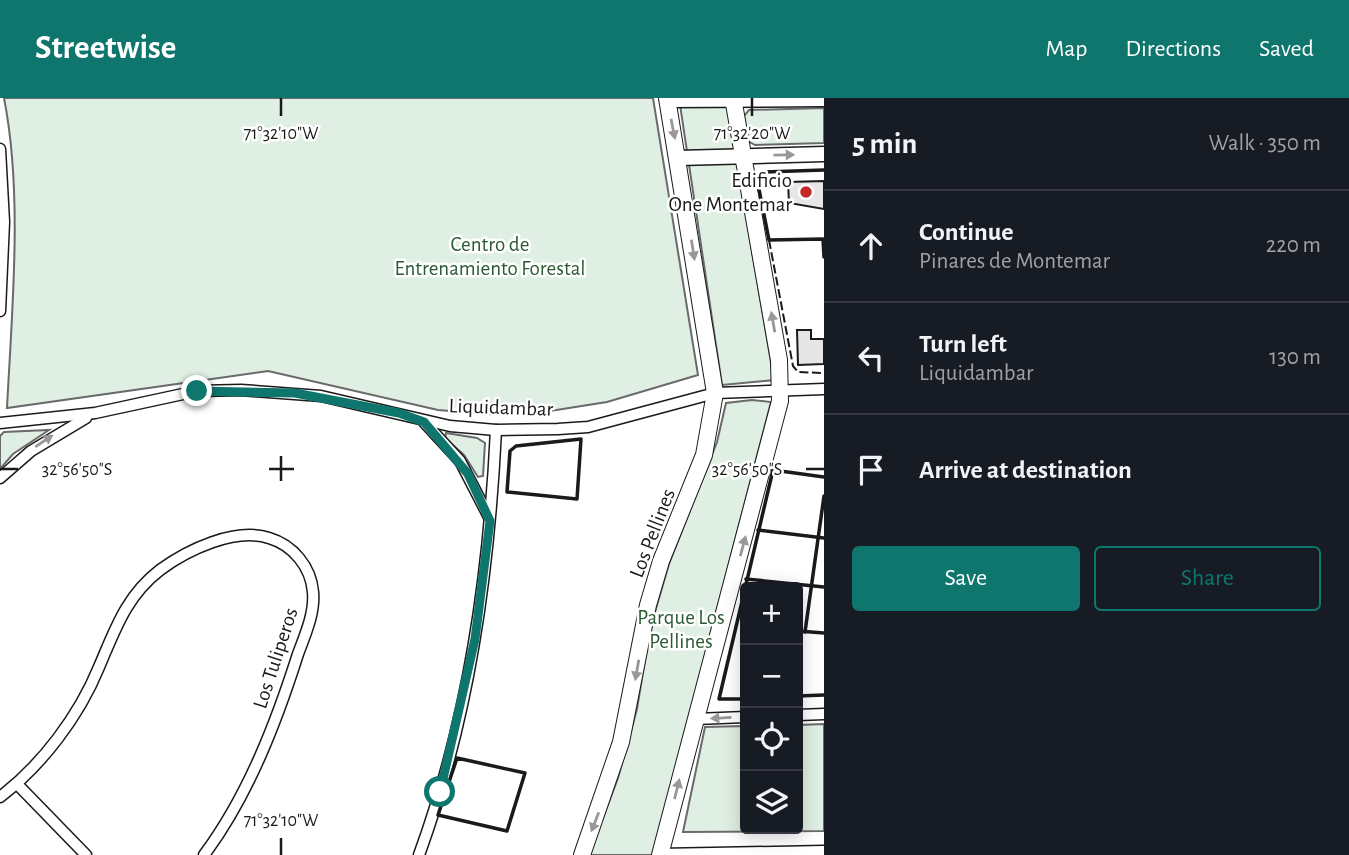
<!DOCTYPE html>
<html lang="en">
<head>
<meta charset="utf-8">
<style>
	body { margin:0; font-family:"Alegreya Sans",sans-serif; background:#20242c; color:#f1f3f6 }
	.controls { position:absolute; right:21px; bottom:21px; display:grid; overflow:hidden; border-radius:7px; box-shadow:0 4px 18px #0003 }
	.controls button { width:63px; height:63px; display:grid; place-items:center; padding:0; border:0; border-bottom:2px solid #363941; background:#171b24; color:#f1f3f6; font:35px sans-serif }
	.stop { position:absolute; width:21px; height:21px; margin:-16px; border:5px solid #0f766e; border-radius:50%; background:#fff }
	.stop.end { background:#0f766e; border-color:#fff; box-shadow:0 2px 7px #0008 }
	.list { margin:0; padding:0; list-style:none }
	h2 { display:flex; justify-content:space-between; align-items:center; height:91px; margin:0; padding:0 28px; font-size:30px }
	h2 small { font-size:23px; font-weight:400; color:#9ea1a6 }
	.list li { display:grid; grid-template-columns:46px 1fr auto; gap:21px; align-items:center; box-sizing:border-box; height:112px; padding:0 28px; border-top:2px solid #363941 }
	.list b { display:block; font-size:26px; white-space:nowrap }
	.list p { margin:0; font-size:23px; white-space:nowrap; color:#9ea1a6 }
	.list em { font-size:23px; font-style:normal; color:#9ea1a6 }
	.actions { display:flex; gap:14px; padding:21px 28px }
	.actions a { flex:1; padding:16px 0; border:2px solid #0f766e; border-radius:7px; text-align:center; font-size:24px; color:#0f766e }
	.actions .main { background:#0f766e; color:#fff }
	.icon { flex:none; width:38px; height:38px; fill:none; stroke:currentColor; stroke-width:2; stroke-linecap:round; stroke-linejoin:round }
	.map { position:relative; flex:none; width:824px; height:757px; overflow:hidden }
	header { display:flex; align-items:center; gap:42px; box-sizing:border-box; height:98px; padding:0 35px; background:#0f766e; color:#fff }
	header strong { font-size:33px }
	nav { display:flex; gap:38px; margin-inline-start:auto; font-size:24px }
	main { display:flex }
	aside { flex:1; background:#171b24 }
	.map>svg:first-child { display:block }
	.green { fill:#e0efe3; stroke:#6a6a6a; stroke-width:2 }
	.building { fill:#e6e6e6; stroke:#1a1a1a; stroke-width:2 }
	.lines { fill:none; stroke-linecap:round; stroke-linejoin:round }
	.minor-casing { stroke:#1a1a1a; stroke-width:13 }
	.tertiary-casing { stroke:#1a1a1a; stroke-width:17 }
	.secondary-casing { stroke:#1a1a1a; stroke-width:18 }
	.minor { stroke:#fff; stroke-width:10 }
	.tertiary { stroke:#fff; stroke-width:14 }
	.secondary { stroke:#fff; stroke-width:16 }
	.fence { stroke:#1a1a1a; stroke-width:2; stroke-dasharray:9 3.5; stroke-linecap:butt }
	.wall { stroke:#1a1a1a; stroke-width:3.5 }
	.oneway { fill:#989898 }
	.route { stroke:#0f766e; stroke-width:9 }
	.ticks { fill:none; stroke:#1a1a1a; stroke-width:2.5 }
	.poi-dot { fill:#c62828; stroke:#fff; stroke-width:2.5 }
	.labels { text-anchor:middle; stroke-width:5; stroke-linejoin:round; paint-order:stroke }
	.poi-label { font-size:21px; fill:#1a1a1a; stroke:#fff; text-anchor:end }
	.park-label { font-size:21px; fill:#2b5a34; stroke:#fff }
	.street-label { font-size:21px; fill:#1a1a1a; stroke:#fff }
	.ticks-label { font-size:18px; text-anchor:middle; fill:#1a1a1a; stroke:#fff; stroke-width:5; stroke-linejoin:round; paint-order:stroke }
</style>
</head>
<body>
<header>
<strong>Streetwise</strong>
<nav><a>Map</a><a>Directions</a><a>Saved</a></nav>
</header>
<main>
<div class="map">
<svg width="824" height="757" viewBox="0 0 824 757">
	<rect width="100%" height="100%" fill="#fff"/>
	<g class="green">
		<path d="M4,0H653L698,277L607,304L531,316L500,317L438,312L268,273L7,310C12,211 23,96 4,0Z"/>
		<path d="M679,0H726L774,282L722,287Z"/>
		<path d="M824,10V45L755,47L746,42L744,18L749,12Z"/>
		<path d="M752,302L771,304L653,757H589L618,680L637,611L650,531L669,466L717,344L726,305Z"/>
		<path d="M49,332L13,356L0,371V338L4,334Z"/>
		<path d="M446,335L477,340L485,345L483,378L478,379L464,357L445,340Z"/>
		<path d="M824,626V733L683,734L705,629L745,628V731H798V627Z"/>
	</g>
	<g class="building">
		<path d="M824,83V111L789,105L788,84Z"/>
		<path d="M797,232H811V241H824V266L798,267Z"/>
	</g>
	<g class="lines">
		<g class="minor-casing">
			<g id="minor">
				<path d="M0,51L4,124L0,213"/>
				<path d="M424,324L460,363L489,419"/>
				<path d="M0,325L95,315L197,293L241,292L321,298L450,328L496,332L558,331L588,329L715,295L824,291"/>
				<path d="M0,380L31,353L86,320"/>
				<path d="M798,617L824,616"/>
				<path d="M696,621L745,619"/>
				<path d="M17,686L86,757"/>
				<path d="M0,699C42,667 79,618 99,569C115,532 126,498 160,472C187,452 235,429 269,440C293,447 311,469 313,494C315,515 305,537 298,556C276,625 248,698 204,757"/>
				<path d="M660,756L824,753"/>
				<path d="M419,757C469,620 489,476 496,332"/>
			</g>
		</g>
		<g class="tertiary-casing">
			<g id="tertiary">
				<path d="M668,2L824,1"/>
				<path d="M678,60L824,56"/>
			</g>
		</g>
		<g class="secondary-casing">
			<g id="secondary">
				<path d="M582,757L621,644L648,507L661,463L704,357L715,295L667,0"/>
				<path d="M660,757L780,303L779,262L733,0"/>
			</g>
		</g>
		<use href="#minor" class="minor"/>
		<use href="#tertiary" class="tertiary"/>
		<use href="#secondary" class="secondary"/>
		<path class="fence" d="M769,142L793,268L798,274L824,275"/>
		<g class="wall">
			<path d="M824,72L764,74L757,81L769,142L823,141L824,159"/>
			<path d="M581,341L577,401L507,394L510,353L516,348Z"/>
			<path d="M758,432L824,440"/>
			<path d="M746,481L824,489"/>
			<path d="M798,533L824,535"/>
			<path d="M805,534L824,398"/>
			<path d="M798,598L824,597"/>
			<path d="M745,601H719L773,372L824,379"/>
			<path d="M457,660L525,675L507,733L438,717Z"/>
		</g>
	</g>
	<defs><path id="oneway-solid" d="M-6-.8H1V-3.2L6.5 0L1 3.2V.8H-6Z" transform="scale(1.75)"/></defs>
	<g class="oneway">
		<use href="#oneway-solid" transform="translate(673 31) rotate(79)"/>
		<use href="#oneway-solid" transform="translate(784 57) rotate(-1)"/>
		<use href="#oneway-solid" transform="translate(693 152) rotate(81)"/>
		<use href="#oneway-solid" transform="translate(773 224) rotate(-100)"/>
		<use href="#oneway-solid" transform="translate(44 343) rotate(-34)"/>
		<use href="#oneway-solid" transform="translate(743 448) rotate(-75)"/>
		<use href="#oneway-solid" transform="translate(637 572) rotate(100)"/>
		<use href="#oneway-solid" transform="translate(721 620) rotate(177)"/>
		<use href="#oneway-solid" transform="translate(677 691) rotate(-76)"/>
		<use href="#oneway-solid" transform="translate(595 724) rotate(111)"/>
	</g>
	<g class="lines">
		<path class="route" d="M197,293L295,295L399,315L424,324L468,376L490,423L475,541L440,694"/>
	</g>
	<path class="ticks" d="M281,0V18M752,0V18M281,358V383M0,371H18M269,371H294M806,371H824M281,740V757"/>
	<circle class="poi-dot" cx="806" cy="94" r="7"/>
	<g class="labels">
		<g class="poi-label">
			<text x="792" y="89">Edificio<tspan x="792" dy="24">One Montemar</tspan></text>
		</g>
		<g class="park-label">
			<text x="490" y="153">Centro de<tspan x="490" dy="24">Entrenamiento Forestal</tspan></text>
			<text x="681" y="526">Parque Los<tspan x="681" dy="24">Pellines</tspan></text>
		</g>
		<g class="street-label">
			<text transform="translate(501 309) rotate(2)" y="7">Liquidambar</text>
			<text transform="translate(652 435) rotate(-69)" y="7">Los Pellines</text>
			<text transform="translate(275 560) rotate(-72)" y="7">Los Tuliperos</text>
		</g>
	</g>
	<g class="ticks-label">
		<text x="281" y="41">71°32'10"W</text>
		<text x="752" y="41">71°32'20"W</text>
		<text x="747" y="377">32°56'50"S</text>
		<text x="77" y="377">32°56'50"S</text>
		<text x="281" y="728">71°32'10"W</text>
	</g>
</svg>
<div class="controls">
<button>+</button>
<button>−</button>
<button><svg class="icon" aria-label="locate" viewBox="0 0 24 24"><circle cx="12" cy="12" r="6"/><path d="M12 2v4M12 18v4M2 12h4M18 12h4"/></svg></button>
<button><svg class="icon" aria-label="layers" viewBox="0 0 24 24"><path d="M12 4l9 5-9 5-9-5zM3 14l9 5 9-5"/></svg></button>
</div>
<div class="stop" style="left:440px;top:694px"></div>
<div class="stop end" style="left:197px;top:293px"></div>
</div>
<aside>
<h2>5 min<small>Walk · 350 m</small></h2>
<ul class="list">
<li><svg class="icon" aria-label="ahead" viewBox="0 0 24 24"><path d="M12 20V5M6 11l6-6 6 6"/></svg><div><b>Continue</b><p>Pinares de Montemar</p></div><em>220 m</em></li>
<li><svg class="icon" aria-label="left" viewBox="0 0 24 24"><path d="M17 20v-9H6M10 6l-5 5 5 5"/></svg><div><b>Turn left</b><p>Liquidambar</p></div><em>130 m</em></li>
<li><svg class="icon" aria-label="arrive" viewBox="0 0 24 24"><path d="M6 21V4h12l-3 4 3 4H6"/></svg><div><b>Arrive at destination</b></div></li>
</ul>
<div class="actions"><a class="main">Save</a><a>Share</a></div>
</aside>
</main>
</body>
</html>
